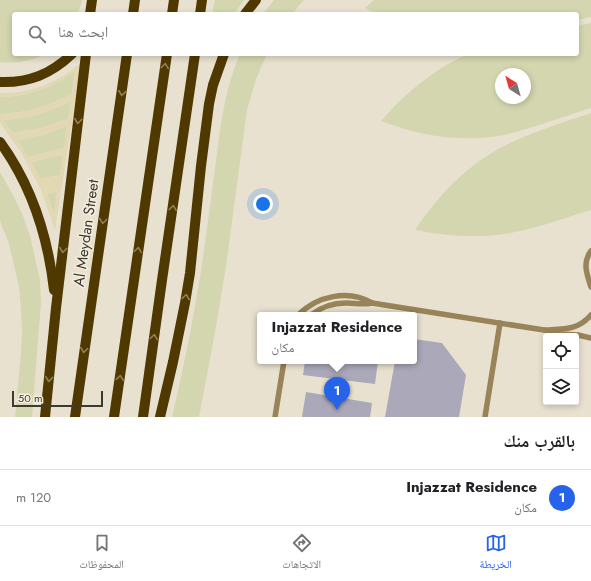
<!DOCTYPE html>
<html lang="ar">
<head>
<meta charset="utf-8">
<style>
	body { margin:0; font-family:Jost,"Noto Naskh Arabic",sans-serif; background:#f6f6f6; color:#202124; direction:rtl }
	.controls { position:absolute; right:12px; bottom:12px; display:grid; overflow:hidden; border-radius:4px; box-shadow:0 2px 6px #0003 }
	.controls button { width:36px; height:36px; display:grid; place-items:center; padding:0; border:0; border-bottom:1px solid #e0e0e0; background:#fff; color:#202124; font:20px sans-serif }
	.compass { position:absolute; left:495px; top:68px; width:36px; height:36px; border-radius:50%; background:#fff; box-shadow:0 2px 6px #0003; rotate:323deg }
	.scale { position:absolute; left:12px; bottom:10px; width:91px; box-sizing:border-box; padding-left:4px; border:2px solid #3d3a33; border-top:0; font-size:11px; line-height:14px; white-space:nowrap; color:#3d3a33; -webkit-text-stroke:3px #f5eedd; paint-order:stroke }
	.you { position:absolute; left:263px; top:204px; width:14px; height:14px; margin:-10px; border:3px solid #fff; border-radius:50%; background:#1a73e8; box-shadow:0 0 0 6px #1a73e833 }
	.badge { display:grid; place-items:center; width:26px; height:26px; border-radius:50%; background:#2563eb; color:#fff; font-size:13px; font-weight:700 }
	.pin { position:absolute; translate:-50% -33px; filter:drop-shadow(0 1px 2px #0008) }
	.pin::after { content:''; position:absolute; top:21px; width:14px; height:12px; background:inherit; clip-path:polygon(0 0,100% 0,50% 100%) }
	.popup { position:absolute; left:257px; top:312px; width:160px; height:52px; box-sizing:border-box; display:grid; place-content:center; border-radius:4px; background:#fff; filter:drop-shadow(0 1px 3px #0005); font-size:13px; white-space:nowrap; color:#757577 }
	.popup b { font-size:15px; color:#202124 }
	.popup::after { content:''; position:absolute; left:50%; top:100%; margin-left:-8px; border:8px solid transparent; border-top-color:#fff }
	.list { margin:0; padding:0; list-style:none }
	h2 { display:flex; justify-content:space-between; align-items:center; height:52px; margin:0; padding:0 16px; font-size:17px }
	h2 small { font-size:13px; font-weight:400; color:#757577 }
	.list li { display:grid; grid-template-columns:26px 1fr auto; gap:12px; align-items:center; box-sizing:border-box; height:56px; padding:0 16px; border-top:1px solid #e0e0e0 }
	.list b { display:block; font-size:15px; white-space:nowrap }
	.list p { margin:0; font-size:13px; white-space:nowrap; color:#757577 }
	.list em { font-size:13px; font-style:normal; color:#757577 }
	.icon { flex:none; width:22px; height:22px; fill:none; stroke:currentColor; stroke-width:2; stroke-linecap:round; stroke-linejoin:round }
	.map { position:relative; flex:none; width:591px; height:417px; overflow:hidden; direction:ltr }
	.search { position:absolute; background:#fff; box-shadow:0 2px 6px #0003; left:12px; right:12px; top:12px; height:44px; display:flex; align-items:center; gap:10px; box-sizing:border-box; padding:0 14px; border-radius:4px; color:#757577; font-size:15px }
	.sheet { height:108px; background:#fff }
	nav { display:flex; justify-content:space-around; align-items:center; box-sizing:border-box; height:56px; border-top:1px solid #e0e0e0; background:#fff; font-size:11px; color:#757577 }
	nav a { display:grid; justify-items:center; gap:2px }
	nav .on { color:#2563eb }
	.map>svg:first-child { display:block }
	.green { fill:#d4d6af; fill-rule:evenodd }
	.sand { fill:#e2d8b3; fill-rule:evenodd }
	.building { fill:#aaa8b9 }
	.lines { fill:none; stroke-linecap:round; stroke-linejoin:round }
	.lane { stroke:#998358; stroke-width:5.5 }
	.primary { stroke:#503900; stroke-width:10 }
	.oneway { stroke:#928158 }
	.labels { text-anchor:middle; stroke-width:3; stroke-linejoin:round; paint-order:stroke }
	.street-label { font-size:15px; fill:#3d3a33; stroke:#f5eedd }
</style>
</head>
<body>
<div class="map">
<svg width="591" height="417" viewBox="0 0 591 417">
	<rect width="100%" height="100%" fill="#e8e1d0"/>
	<g class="green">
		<path d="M0,0H82L78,14H14V54H45C31,61 17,64 0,62Z"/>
		<path d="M215,0H244L234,14H212Z"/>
		<path d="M274,0H304L292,14H263Z"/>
		<path d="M374,0H591V17L577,20V14H376L365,8Z"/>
		<path d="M591,23V108C562,117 533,128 504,135C462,143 420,136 381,121C405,93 434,69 468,54H577V26ZM501,74H525V98H501Z"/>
		<path d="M240,54H267L256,79L247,110L226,266L216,327L199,417H172C186,357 198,297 206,235C210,208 213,181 217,154C221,120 226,86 240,54Z"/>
		<path d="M75,71L72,94C49,106 26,113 0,114V97C28,97 53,87 75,71Z"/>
		<path d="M71,101L68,119L41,128L13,133L3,120C27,118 49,112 71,101Z"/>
		<path d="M591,113V210C567,217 544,226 520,231C485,239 450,237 415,230C442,190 474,158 519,139C542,129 567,121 591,113Z"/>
		<path d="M67,126L64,148L28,157L18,140L43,135Z"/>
		<path d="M63,154L60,175L40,179L31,162Z"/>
		<path d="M0,172L14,197L23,216L30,236L40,280L41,303L32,417H15L21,353L22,331L21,309L19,287L14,265L9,244L0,221Z"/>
		<path d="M57,192L54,214L47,193Z"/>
	</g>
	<path class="sand" d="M81,63L55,230L41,190L21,152L0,123V114C26,113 49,106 72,94L75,72C68,76 61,81 53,85C37,93 18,97 0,97V93C31,94 58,82 81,63ZM71,101L68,118L41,128L13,133L3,120C15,119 26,118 38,115C50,112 60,106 71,101ZM67,126L64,148L28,157L18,140L43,135ZM63,155L60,175L40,179L32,162ZM57,192V193L54,213L47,194Z"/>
	<g class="building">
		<path d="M414,339L442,343L466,375L459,417H385L395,361H414Z"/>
		<path d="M305,361H378L375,384L303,375Z"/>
		<path d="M306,392L372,403L370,417H302Z"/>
	</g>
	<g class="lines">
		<g class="lane">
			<path d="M591,251C582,263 587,274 591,287"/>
			<path d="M298,315C317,296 348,289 372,303"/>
			<path d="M311,315C321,307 333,303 346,303C355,303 363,305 372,303L544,330L558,334L578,335L591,338"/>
			<path d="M546,330C565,329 578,330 591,315"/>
			<path d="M275,417L284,361"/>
			<path d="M485,417L500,323"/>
		</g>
		<g class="primary">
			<path d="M90,14L92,0"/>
			<path d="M133,14L135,0"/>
			<path d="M172,14L174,0"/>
			<path d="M200,14L202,0"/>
			<path d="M245,14L256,0"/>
			<path d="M0,82C29,83 51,74 72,54"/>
			<path d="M0,142C32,186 48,237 54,290"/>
			<path d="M45,417L56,308L86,54"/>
			<path d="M75,417L127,54"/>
			<path d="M114,417L167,54"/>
			<path d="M143,417L162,280L195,54"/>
			<path d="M160,417L173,362L185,303L190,273L201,166L209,104L213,85L224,54"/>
		</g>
	</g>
	<defs><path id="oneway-chevron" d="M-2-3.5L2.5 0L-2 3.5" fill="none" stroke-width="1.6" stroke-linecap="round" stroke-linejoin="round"/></defs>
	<g class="oneway">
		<use href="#oneway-chevron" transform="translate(165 66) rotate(-82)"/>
		<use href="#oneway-chevron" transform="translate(122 93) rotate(98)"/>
		<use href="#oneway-chevron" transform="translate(78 121) rotate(97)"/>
		<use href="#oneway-chevron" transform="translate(173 208) rotate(-82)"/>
		<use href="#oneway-chevron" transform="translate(103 221) rotate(98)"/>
		<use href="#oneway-chevron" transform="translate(63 250) rotate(97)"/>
		<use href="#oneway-chevron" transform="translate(138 250) rotate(-82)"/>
		<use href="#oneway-chevron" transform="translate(186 297) rotate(-81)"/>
		<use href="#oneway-chevron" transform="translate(154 337) rotate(-82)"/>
		<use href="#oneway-chevron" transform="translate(84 350) rotate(98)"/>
		<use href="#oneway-chevron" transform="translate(120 378) rotate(-82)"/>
		<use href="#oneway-chevron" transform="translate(49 379) rotate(96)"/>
	</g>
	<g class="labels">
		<g class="street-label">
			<text transform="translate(86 233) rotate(-82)" y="5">Al Meydan Street</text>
		</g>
	</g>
</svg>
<div class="controls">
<button><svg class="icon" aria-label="locate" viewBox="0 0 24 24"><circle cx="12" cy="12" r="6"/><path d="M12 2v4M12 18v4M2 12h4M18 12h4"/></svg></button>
<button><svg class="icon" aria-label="layers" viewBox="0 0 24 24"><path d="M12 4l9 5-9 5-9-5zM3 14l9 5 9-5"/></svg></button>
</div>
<svg class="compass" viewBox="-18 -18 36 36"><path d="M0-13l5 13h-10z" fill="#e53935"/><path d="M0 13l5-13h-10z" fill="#757577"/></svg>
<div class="scale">50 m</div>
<div class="you"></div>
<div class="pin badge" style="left:337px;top:410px">1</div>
<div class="popup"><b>Injazzat Residence</b>مكان</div>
<div class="search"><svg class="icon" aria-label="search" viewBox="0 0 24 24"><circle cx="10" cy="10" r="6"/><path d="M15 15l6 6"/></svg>ابحث هنا</div>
</div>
<section class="sheet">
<h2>بالقرب منك<small></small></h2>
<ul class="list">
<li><span class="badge">1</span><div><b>Injazzat Residence</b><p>مكان</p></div><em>120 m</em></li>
</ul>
</section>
<nav>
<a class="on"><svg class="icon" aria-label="map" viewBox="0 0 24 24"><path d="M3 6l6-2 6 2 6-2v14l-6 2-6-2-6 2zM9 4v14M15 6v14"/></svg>الخريطة</a>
<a><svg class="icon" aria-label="directions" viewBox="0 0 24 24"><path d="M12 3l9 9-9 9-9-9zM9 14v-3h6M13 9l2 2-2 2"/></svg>الاتجاهات</a>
<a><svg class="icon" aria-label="saved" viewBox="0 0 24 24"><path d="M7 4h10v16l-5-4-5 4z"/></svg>المحفوظات</a>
</nav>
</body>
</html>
